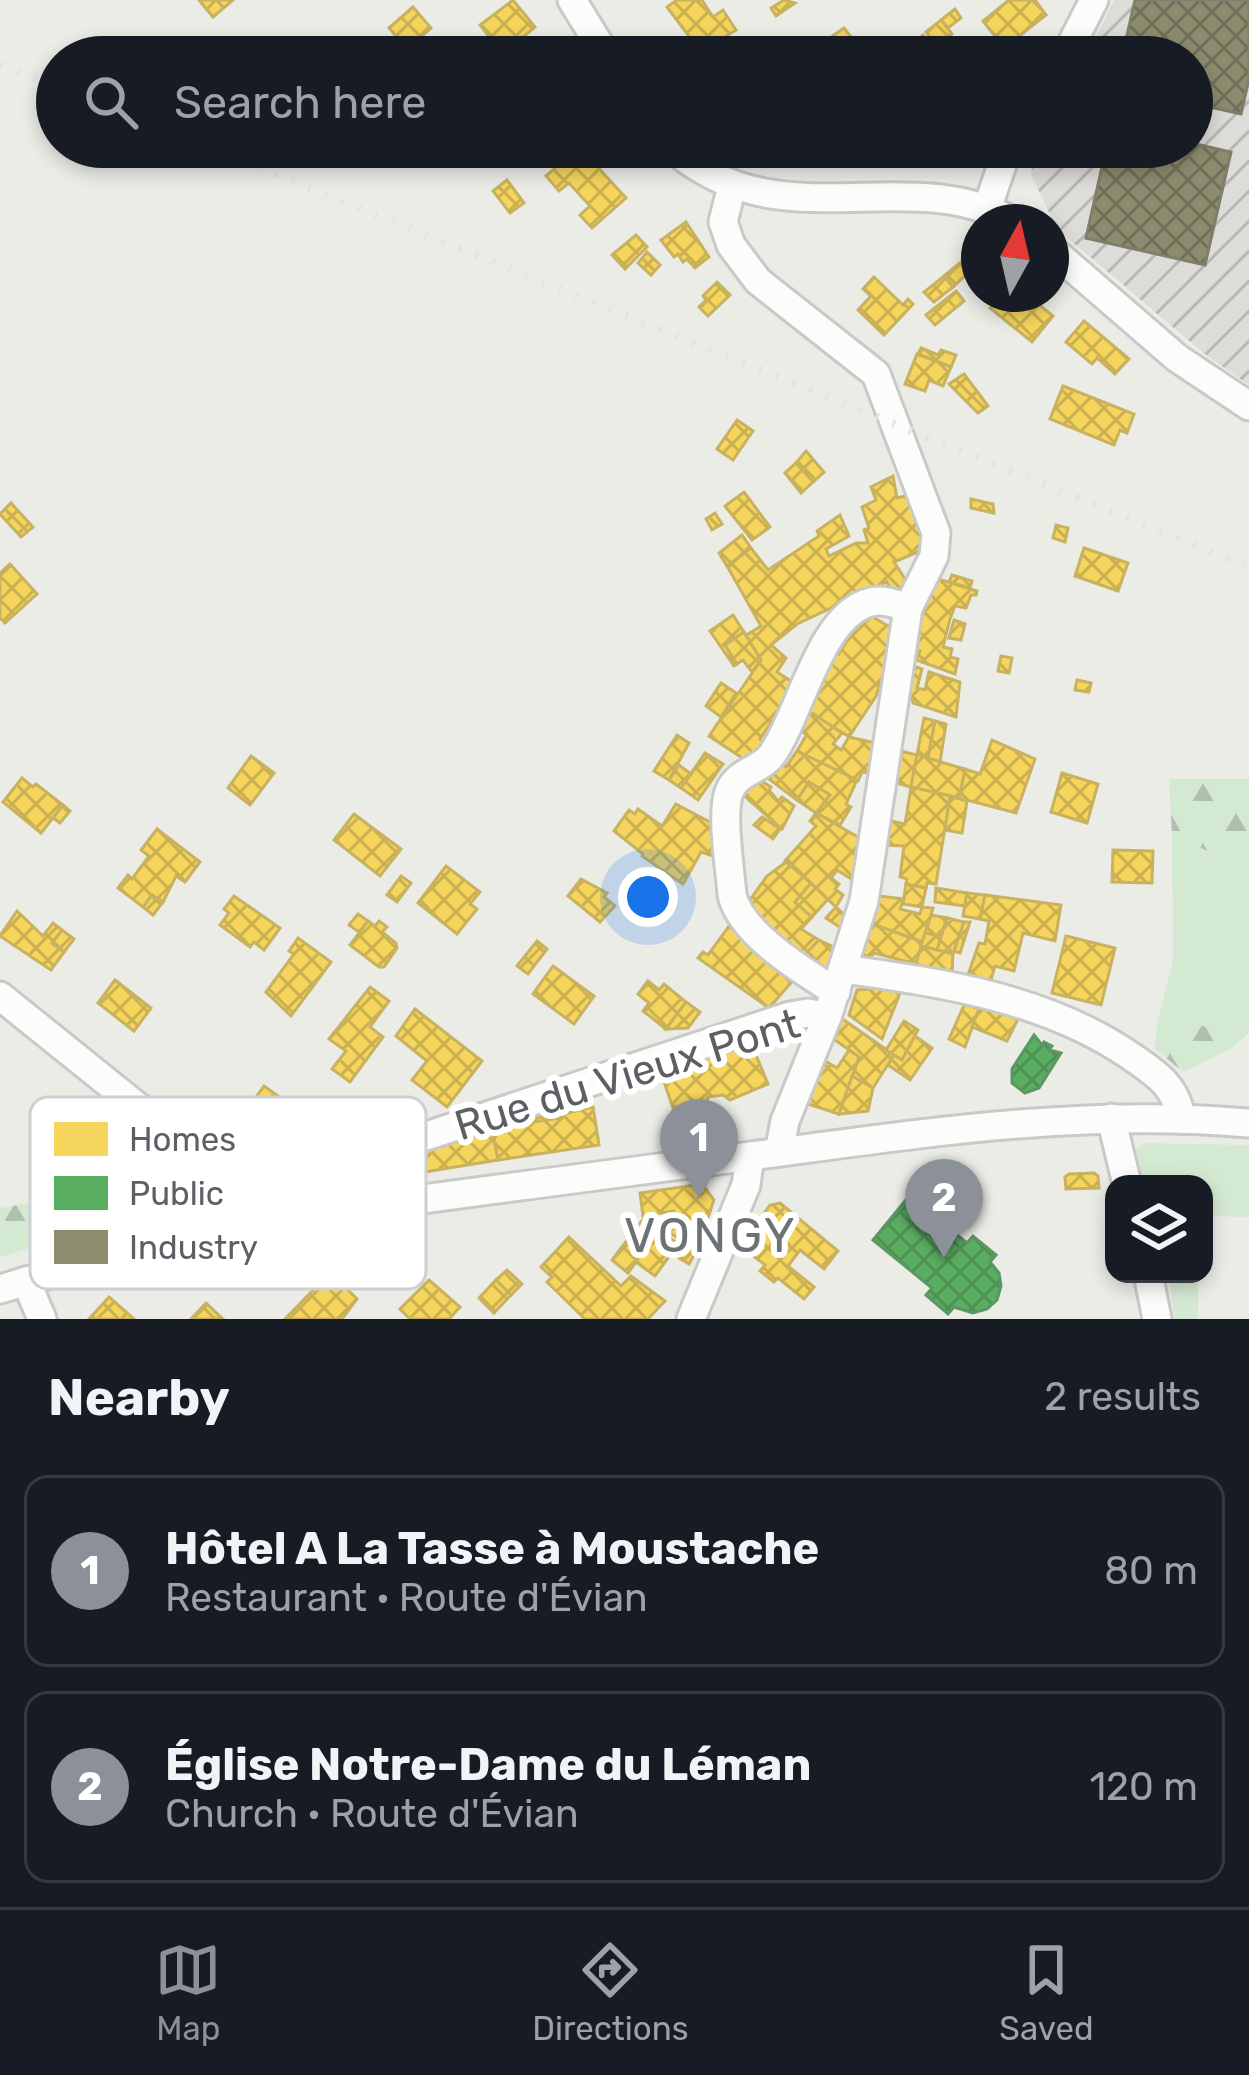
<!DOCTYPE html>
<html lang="en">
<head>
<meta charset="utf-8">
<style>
	body { margin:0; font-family:Rubik,sans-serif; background:#242831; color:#f1f3f6 }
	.controls { position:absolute; right:36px; bottom:36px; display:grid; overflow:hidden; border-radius:24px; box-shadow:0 6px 18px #0003 }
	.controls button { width:108px; height:108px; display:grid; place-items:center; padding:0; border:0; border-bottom:3px solid #363941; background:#171b24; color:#f1f3f6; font:60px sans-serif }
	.compass { position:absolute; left:961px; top:204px; width:108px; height:108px; border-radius:50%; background:#171b24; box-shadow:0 6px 18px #0003; rotate:8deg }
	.you { position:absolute; left:648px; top:897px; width:42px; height:42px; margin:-30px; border:9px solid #fff; border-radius:50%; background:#1a73e8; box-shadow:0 0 0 18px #1a73e833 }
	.badge { display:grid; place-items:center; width:78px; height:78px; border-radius:50%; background:#8c9099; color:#fff; font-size:39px; font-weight:700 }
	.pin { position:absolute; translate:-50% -99px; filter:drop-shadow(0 3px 6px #0008) }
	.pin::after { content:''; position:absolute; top:63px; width:42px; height:36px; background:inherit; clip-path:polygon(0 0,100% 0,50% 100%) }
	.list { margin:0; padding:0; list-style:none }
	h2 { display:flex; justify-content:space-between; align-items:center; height:156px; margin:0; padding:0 48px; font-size:51px }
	h2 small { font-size:39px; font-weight:400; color:#9ea1a6 }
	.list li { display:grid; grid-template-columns:78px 1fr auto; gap:36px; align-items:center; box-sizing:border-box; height:192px; margin:0 24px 24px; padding:0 24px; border:3px solid #363941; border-radius:24px }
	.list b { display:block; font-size:45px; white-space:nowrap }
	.list p { margin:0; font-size:39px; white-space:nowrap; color:#9ea1a6 }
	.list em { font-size:39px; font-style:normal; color:#9ea1a6 }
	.icon { flex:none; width:66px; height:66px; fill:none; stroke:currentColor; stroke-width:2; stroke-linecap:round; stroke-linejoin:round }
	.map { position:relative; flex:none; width:1249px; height:1319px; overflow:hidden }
	.search { position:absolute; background:#171b24; box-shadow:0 6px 18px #0003; left:36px; right:36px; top:36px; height:132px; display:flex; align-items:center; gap:30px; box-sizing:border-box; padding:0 42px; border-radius:66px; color:#9ea1a6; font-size:45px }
	.sheet { height:588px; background:#171b24 }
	nav { display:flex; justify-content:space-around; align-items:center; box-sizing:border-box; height:168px; border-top:3px solid #363941; background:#171b24; font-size:33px; color:#9ea1a6 }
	nav a { display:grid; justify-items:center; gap:6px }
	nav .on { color:#8c9099 }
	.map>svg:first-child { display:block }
	.industrial { fill:url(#industrial-furrows) }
	.grass { fill:#d4e9d2 }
	.forest { fill:url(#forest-firs) }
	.homes { fill:url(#homes-cross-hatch); stroke:#c8b25f; stroke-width:3 }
	.public { fill:url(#public-cross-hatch); stroke:#5b9762; stroke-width:3 }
	.industry { fill:url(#industry-cross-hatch); stroke:#7e7f6b; stroke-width:3 }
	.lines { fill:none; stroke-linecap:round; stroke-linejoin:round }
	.minor-casing { stroke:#c9c9c9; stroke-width:33 }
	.minor { stroke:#fcfcfb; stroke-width:27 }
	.rail { stroke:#e3e4e3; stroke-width:8; stroke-dasharray:3 15; stroke-linecap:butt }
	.labels { text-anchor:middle; stroke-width:12; stroke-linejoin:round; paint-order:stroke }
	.street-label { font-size:42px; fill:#5c6065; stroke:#fff }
	.quarter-label { font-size:48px; letter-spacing:3px; fill:#6d7277; stroke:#fff }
	.key { fill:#fff; stroke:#cecfd1; stroke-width:3 }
	.key-label { font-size:33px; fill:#5c6065 }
</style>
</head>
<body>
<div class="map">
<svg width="1249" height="1319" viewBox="0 0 1249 1319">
	<defs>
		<pattern id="industrial-furrows" width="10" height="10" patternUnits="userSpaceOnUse" patternTransform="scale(3)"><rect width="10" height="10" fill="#dddcd8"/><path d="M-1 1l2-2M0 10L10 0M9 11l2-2" fill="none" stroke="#b6b6b3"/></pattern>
		<pattern id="forest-firs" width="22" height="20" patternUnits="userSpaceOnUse" patternTransform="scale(3)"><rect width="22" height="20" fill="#d4e9d2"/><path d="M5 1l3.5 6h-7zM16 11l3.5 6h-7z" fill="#afc0ae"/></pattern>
		<pattern id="homes-cross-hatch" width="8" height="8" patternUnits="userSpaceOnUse" patternTransform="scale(3)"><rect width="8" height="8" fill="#f6d55c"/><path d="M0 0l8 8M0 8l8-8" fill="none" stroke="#cab050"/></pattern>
		<pattern id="public-cross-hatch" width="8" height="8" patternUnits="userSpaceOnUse" patternTransform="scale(3)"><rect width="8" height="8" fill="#5aae61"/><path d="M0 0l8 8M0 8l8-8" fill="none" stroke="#4e9154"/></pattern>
		<pattern id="industry-cross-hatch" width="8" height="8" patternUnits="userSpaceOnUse" patternTransform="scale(3)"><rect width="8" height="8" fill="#8c8c6e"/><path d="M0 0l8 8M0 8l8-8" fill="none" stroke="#70705a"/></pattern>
	</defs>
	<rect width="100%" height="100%" fill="#ecece7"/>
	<path class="industrial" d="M1114,0H1249V385L1206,355L1057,229L1031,174L1035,147H1192V57H1086Z"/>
	<g class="grass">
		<path d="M1172,835L1213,854L1249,858V1033L1229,1050L1206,1027L1156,1030L1173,959Z"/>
		<path d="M1145,1143L1249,1145V1217L1204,1216V1184H1144L1136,1149Z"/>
		<path d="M1169,1274H1198V1319H1174Z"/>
	</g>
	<g class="forest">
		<path d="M1169,779H1249V858L1214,854L1172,835Z"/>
		<path d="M1206,1026L1229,1050L1183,1072L1155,1049L1156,1030Z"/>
		<path d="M81,1194L72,1235L0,1257V1208Z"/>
	</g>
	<g class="homes">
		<path d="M199,0H233L213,17Z"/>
		<path d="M513,0L535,27L503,54L480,25Z"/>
		<path d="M677,0H702L713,17L723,10L736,30L701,52L667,7Z"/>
		<path d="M784,0L795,3L776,16L771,8Z"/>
		<path d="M1009,0H1035L1046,15L1004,48L983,21Z"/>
		<path d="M413,7L431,28L407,49L389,28Z"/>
		<path d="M955,9L961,18L948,28L941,20Z"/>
		<path d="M941,20L952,34L937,46L926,32Z"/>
		<path d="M844,28L865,55L816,57L835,42L831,37Z"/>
		<path d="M923,35L939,57H906L901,51Z"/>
		<path d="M365,45L375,57H351Z"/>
		<path d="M579,147L626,198L592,228L580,215L590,206L569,183L559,191L546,176Z"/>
		<path d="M507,180L524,203L510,213L493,191Z"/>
		<path d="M686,222L709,257L695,268L687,259L683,262L678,254L674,257L661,240Z"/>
		<path d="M636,235L647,247L625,269L612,255Z"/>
		<path d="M647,252L660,265L651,275L638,263Z"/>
		<path d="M966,258L973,268L953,287L944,276Z"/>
		<path d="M944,276L953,287L934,302L924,292Z"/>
		<path d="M874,277L903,305L908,299L913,304L884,335L858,310L871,296L863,289Z"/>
		<path d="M717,282L730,295L708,316L699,307L706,300L703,296Z"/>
		<path d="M956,291L964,301L935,325L926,315Z"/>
		<path d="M1002,294H1026L1053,316L1032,342L990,308Z"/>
		<path d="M1084,321L1129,359L1115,374L1097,358L1092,364L1066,342Z"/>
		<path d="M921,348L938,355L941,350L956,355L951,367L918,354Z"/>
		<path d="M917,354L951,367L943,386L929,380L925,391L905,384Z"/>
		<path d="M964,374L988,406L978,413L949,384Z"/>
		<path d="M1063,386L1134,414L1127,433L1120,430L1114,445L1050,419Z"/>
		<path d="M737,420L753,431L733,460L717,449Z"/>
		<path d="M806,451L824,472L813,482L796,463Z"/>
		<path d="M796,463L813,482L801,493L785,473Z"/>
		<path d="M893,476L897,498L910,495L926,540L925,549L894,562L909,585L892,592L887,582L797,624L771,645L786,658L777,672L797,685L760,739L765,743L750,763L709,736L761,660L745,636L761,626L727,566L751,548L768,570L819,536L817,531L840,515L849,536L826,549L829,556L856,543H868L864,530L869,528L862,507L876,500L871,487Z"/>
		<path d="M744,492L770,527L752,540L725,506Z"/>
		<path d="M971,499L993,504L994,513L971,508Z"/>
		<path d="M11,503L33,527L21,537L0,514Z"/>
		<path d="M715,513L722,524L712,530L706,519Z"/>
		<path d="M1056,525L1068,528L1065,542L1053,538Z"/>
		<path d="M742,535L751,548L727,566L719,553Z"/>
		<path d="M1084,548L1128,563L1118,591L1075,576Z"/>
		<path d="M10,564L37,594L5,623L0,618V573Z"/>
		<path d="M952,575L972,581L970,588L949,582Z"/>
		<path d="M935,578L977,591L976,595H971L966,608L955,606L950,619L943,647L952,649L950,657L958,659L955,674L916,660L920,651L909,647L917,609L923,611Z"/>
		<path d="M864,612L897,631L876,696L849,737L807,710L831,649L839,654Z"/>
		<path d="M733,615L744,632L725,645L737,664L734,666L710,631Z"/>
		<path d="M954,620L965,624L961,640L949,638Z"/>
		<path d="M744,632L761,660L752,672L743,660L737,664L725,645Z"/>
		<path d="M1001,656L1012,658L1009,673L998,671Z"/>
		<path d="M907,664L922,669L917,688L925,690L929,672L960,682L956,717L913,703V700L901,695Z"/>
		<path d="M1077,680L1091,683L1089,692L1075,690Z"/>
		<path d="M721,683L736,693L721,717L706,706Z"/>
		<path d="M807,710L842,733L833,744L841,750L849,737L875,743L873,773L862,772L858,781L797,751L807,734L797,730Z"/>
		<path d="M924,718L935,721L928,758L917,755Z"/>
		<path d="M935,721L946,724L940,762L928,758Z"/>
		<path d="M677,735L689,743L669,780L654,771Z"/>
		<path d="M992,740L1035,759L1016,813L959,798L965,769L980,774Z"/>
		<path d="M797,751L857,780L846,804L851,807L840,825L816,813L830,795L809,782L797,800L769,779L781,763L786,767Z"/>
		<path d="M901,751L917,755L911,787L890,781L896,776Z"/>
		<path d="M705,753L723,764L698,800L681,788Z"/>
		<path d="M917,755L965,769L959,798L911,787Z"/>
		<path d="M251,756L274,773L250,805L228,788Z"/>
		<path d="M679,765L691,774L681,788L669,780Z"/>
		<path d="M1062,773L1098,784L1087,823L1051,812Z"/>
		<path d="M753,776L771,787L769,790L778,801L782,797L794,806L782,829L740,792Z"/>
		<path d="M22,778L33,787L36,784L63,805L41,833L3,802Z"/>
		<path d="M809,782L830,795L816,813L797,800Z"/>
		<path d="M911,787L950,796L936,884L927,883L926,888L906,884L907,879L900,877L904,846L882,845L887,842L889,823L886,820L905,824Z"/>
		<path d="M950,796L967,801L962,833L945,830Z"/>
		<path d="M676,804L719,827L720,845L713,856L701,852L683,884L642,856L643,854L614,831L629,810L635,814L638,809L662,826Z"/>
		<path d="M63,805L70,811L60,823L53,818Z"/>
		<path d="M816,813L865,841L856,882L837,870L831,878L839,884L835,889L843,895L836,907L785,861L816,826L810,821Z"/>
		<path d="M354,814L401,849L380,876L334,840Z"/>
		<path d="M762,817L780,829L773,839L754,825Z"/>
		<path d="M157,829L200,862L185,882L176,876L163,902L152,895L143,907L118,888L128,875L132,879L149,856L141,850Z"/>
		<path d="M1113,850L1153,851L1152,883L1112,882Z"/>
		<path d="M786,862L811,883L795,902L812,917L801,929L819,940L801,959L747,904L767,876Z"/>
		<path d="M446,866L480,892L470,904L477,909L457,934L418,903Z"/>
		<path d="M401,876L411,883L397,902L387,895Z"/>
		<path d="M581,879L607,893L604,897L615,906L600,922L568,896Z"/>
		<path d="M811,883L828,899L812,917L795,902Z"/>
		<path d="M906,884L926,888L922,907L903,904Z"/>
		<path d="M936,888L967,893L965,906L935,902Z"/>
		<path d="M967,893L985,895L980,919L963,916Z"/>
		<path d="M152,895L163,902L153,915L143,907Z"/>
		<path d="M871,895L904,899L900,909L920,914L922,907L933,908L923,942L864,921Z"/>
		<path d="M985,895L1061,905L1055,941L1023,933L1014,971L995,966L990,983L967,978L979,943L985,944L989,921L980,919Z"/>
		<path d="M234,896L280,928L264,950L254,942L250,947L220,925L229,913L224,909Z"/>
		<path d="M836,907L849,919L844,930L826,918Z"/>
		<path d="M17,911L43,936L53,923L62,930L52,943L64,952L51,970L0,936Z"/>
		<path d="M358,914L368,921L359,932L349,925Z"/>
		<path d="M931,915L947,918L941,936L925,933Z"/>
		<path d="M947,918L964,922L953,954L937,950Z"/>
		<path d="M368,921L375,926L379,921L387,927L382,932L396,943L397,948L384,967H379L350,945Z"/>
		<path d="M864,921L923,942L916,964L874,953L869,959L856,947Z"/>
		<path d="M964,922H970L960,953L954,951Z"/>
		<path d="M729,926L796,977L769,1008L698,958L703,952L708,955Z"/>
		<path d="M62,930L74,939L64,952L52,943Z"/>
		<path d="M925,933L941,936L937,950L921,946Z"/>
		<path d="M1066,936L1115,948L1101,1005L1052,993Z"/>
		<path d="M298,938L331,962L291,1016L266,992L294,954L289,951Z"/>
		<path d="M819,940L838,949L829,978L800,960Z"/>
		<path d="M537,941L547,949L528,974L517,966Z"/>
		<path d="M921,946L953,954L952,974L916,964Z"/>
		<path d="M553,966L594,996L574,1024L533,994Z"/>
		<path d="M115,980L151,1008L134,1031L98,1003Z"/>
		<path d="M648,981L659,990L664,984L686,1002L666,1029L643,1011L649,1003L638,994Z"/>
		<path d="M370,987L389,1001L370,1027L383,1037L350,1082L332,1069L346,1051L329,1039Z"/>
		<path d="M881,988L900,993L882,1039L849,1015L857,990Z"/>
		<path d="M686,1002L700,1012L688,1028L666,1029Z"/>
		<path d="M965,1003L979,1009L965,1047L949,1039Z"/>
		<path d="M981,1004L1018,1019L1007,1041L972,1027Z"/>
		<path d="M415,1009L482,1061L447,1107L412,1080L427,1061L396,1036Z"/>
		<path d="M841,1018L894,1055L873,1088L852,1076L859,1057L828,1035Z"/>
		<path d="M904,1021L918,1030L902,1060L886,1050Z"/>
		<path d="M915,1036L932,1048L910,1080L888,1065L894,1055L902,1060Z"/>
		<path d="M751,1043L768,1084L730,1100L723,1095L708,1097L707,1102L673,1108L661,1073L712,1052Z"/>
		<path d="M849,1050L859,1057L839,1114L805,1103L820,1058L837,1068Z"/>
		<path d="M852,1076L873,1088L868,1111L839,1114Z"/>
		<path d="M264,1086L292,1106L264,1143L237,1123Z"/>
		<path d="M593,1107L599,1145L498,1160L491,1123L525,1118L526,1123Z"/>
		<path d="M561,1112V1118L526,1123L525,1118Z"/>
		<path d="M491,1123L498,1160L382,1179L378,1159Z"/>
		<path d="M1094,1173L1098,1176L1099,1188L1066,1189L1065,1177L1069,1174Z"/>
		<path d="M702,1184L714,1200L697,1250L670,1233L676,1220L674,1211L643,1216L640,1193Z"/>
		<path d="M780,1203L838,1251L824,1269L800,1250L788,1266L814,1287L804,1299L778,1278L774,1282L760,1271L765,1265L740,1246L770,1205Z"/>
		<path d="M644,1218L678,1244L655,1276L636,1262L628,1273L612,1260Z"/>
		<path d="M569,1237L621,1286L631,1276L665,1301L648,1319H585L547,1282L552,1277L541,1267Z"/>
		<path d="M685,1242L697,1250L689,1264L679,1258L678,1251Z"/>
		<path d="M507,1270L522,1284L511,1295L496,1280Z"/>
		<path d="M336,1278L357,1299L342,1319H285L321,1282L327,1288Z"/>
		<path d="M429,1280L460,1307L449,1319H410L400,1309Z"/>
		<path d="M496,1280L511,1295L494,1313L479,1298Z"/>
		<path d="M109,1297L134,1319H89Z"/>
		<path d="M206,1303L223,1319H191Z"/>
	</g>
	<g class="public">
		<path d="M1034,1035L1042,1045L1044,1042L1052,1046L1049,1050L1061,1053L1039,1088L1025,1093L1012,1083V1069Z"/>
		<path d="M909,1196L967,1243L973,1236L996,1255L990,1262L999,1273L1001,1286L997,1300L987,1309L973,1313L954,1307L948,1314L926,1295L932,1288L873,1240Z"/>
	</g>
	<g class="industry">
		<path d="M1135,0H1249V79L1241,114L1192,103V57H1122Z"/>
		<path d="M1192,143L1231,152L1205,265L1086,238L1105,153H1100L1102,147H1192Z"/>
	</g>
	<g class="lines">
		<g class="minor-casing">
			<g id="minor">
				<path d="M572,0L607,57"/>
				<path d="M1065,57L1094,0"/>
				<path d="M671,147C780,244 905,160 1014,222"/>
				<path d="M732,186L723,222L731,245L758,281L876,374L936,533L934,556L908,608L864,901L827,1017L785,1121L779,1152"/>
				<path d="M987,209L1008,147"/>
				<path d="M1051,249L1177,358L1249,406"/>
				<path d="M843,969C943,983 1047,998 1132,1057C1157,1074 1177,1087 1181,1119"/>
				<path d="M836,992C803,971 741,934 732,895C730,868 721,815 729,792C737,771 759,771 771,756C800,717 819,614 871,602C884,599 896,604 908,608"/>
				<path d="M0,996L148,1115L185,1167L202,1232"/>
				<path d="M1111,1118L1127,1184"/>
				<path d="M166,1137C174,1132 182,1124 192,1124C221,1124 250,1177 296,1179L790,1016L808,1013L827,1017"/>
				<path d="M1148,1274L1157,1319"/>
				<path d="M26,1281L42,1319"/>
				<path d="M0,1289L165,1240L238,1225C409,1200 580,1178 751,1156C917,1134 1082,1108 1249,1123"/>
				<path d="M691,1319L746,1185L750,1156"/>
			</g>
		</g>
		<use href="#minor" class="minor"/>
		<g class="rail">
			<path d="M0,65L57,86"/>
			<path d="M208,147L1249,567"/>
		</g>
	</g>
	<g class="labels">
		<g class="street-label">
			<text transform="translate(627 1074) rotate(-17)" y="15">Rue du Vieux Pont</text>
		</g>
		<g class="quarter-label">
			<text x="711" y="1252">VONGY</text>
		</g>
	</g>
	<rect x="30" y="1097" width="396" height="192" rx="18" class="key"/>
	<rect x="54" y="1122" width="54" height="34" fill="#f6d55c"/>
	<rect x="54" y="1176" width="54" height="34" fill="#5aae61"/>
	<rect x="54" y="1230" width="54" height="34" fill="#8c8c6e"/>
	<g class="key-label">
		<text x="129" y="1151">Homes</text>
		<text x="129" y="1205">Public</text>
		<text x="129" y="1259">Industry</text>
	</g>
</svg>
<div class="controls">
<button><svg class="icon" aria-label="layers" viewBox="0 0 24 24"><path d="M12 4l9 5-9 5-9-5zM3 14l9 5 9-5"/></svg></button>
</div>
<svg class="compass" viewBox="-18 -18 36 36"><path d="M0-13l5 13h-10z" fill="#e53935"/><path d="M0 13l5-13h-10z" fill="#9ea1a6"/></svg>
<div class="you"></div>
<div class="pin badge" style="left:699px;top:1198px">1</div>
<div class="pin badge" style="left:944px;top:1258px">2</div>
<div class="search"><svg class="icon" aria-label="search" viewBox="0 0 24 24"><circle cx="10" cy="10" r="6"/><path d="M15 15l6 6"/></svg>Search here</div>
</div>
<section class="sheet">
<h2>Nearby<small>2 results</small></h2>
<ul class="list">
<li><span class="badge">1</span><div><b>Hôtel A La Tasse à Moustache</b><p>Restaurant · Route d'Évian</p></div><em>80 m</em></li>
<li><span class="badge">2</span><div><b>Église Notre-Dame du Léman</b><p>Church · Route d'Évian</p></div><em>120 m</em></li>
</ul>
</section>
<nav>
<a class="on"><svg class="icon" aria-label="map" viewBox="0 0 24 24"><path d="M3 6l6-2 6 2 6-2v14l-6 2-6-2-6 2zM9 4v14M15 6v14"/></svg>Map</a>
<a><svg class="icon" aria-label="directions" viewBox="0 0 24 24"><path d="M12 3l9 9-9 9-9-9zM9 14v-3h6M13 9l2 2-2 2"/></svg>Directions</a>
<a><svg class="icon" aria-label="saved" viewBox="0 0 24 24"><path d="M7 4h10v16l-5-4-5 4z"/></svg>Saved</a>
</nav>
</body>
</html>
